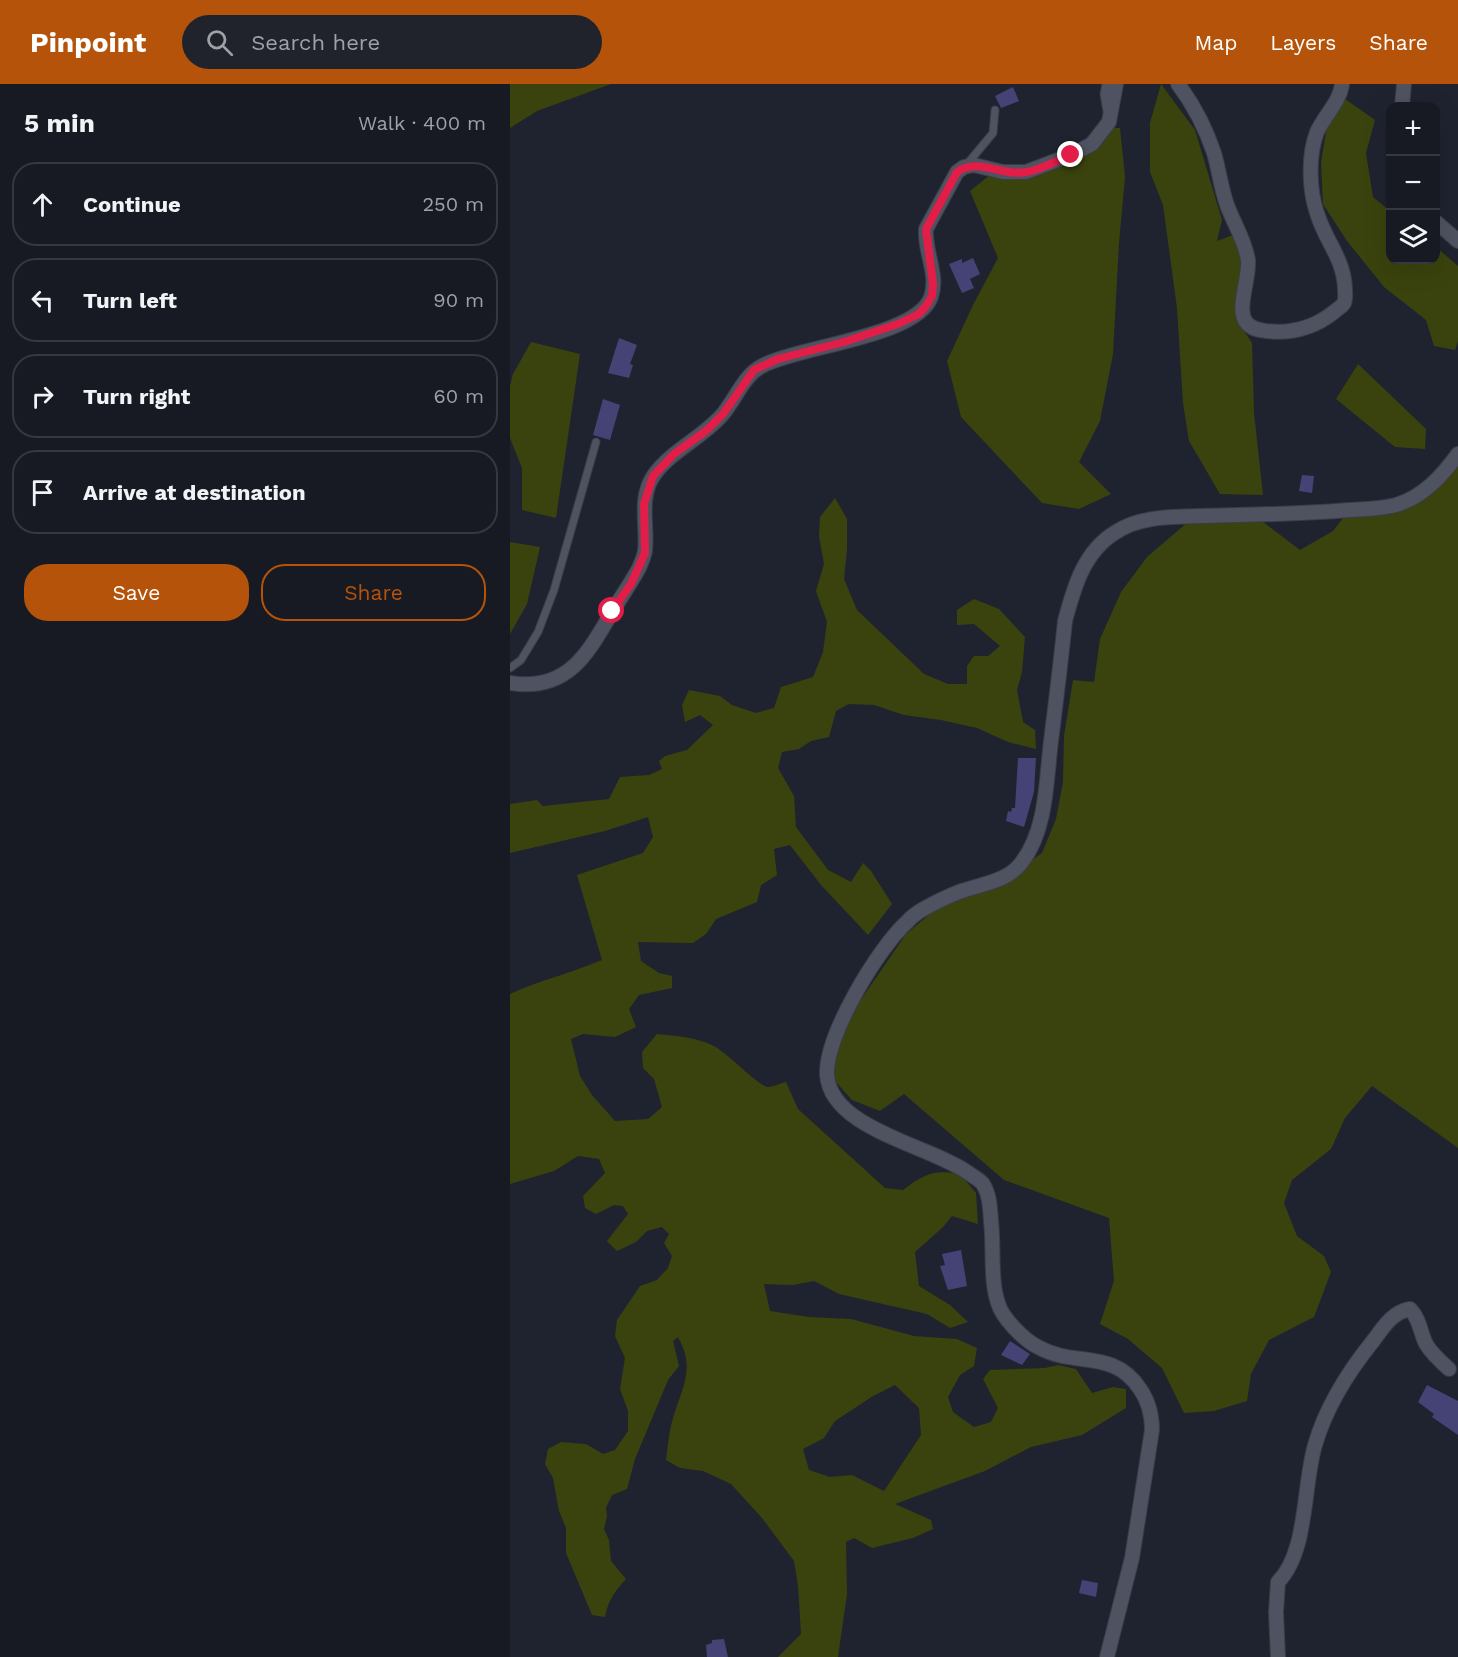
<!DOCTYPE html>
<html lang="en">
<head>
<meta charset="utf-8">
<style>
	body { margin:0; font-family:"Work Sans",sans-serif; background:#20232b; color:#f1f3f6 }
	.controls { position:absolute; right:18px; top:18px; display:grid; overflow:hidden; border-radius:12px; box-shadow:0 6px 24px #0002 }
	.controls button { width:54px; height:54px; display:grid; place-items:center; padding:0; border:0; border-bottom:2px solid #363841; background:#171a23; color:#f1f3f6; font:30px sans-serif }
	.stop { position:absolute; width:18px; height:18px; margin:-14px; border:4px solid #e11d48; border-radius:50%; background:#fff }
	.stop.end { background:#e11d48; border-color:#fff; box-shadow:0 2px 6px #0008 }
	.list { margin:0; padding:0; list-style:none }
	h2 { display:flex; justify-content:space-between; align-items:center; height:78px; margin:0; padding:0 24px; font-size:26px }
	h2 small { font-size:20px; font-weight:400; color:#9ea1a6 }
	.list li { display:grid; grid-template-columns:39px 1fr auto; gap:18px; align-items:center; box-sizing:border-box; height:84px; margin:0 12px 12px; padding:0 12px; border:2px solid #363841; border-radius:24px }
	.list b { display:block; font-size:22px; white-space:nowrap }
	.list em { font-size:20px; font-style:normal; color:#9ea1a6 }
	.actions { display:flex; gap:12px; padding:18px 24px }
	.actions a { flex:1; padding:14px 0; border:2px solid #b45309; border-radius:24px; text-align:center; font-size:21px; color:#b45309 }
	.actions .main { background:#b45309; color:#fff }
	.icon { flex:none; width:33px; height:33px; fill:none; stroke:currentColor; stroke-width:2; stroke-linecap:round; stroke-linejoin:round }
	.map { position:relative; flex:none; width:948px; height:1573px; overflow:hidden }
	header { display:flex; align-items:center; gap:36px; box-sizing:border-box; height:84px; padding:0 30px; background:#b45309; color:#fff }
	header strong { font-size:28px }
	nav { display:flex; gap:33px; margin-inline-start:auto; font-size:21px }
	.search { width:420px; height:54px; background:#20232b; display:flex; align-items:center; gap:15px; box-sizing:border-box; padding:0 21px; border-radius:33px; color:#9ea1a6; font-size:22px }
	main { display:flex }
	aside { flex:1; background:#171a23 }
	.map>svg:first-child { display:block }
	.green { fill:#3a430d; fill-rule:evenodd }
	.building { fill:#454276 }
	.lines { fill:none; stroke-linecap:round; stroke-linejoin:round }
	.lane-casing { stroke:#3a3d46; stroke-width:9 }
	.street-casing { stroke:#3a3d46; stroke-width:16 }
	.lane { stroke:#4f5361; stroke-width:7 }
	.street { stroke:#4f5361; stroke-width:14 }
	.route { stroke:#e11d48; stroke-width:8 }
</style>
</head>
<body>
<header>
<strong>Pinpoint</strong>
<div class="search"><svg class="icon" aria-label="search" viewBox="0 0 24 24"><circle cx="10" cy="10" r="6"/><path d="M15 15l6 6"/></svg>Search here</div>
<nav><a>Map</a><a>Layers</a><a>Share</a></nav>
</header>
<main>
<aside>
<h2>5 min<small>Walk · 400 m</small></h2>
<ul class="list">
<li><svg class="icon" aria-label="ahead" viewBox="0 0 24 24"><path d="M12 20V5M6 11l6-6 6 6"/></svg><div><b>Continue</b></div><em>250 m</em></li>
<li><svg class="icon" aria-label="left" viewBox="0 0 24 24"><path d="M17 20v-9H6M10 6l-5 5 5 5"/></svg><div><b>Turn left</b></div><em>90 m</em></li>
<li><svg class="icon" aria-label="right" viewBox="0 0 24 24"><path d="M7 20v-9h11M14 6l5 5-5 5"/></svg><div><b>Turn right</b></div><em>60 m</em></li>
<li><svg class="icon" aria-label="arrive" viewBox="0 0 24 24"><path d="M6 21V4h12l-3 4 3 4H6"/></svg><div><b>Arrive at destination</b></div></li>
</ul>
<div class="actions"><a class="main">Save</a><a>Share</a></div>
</aside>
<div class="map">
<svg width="948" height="1573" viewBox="0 0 948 1573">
	<rect width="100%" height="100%" fill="#1f232f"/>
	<g class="green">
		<path d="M0,0H101L27,27L0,44Z"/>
		<path d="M651,0L685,46L712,136L707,157L728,149L733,183L725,216L727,236L742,259L744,329L753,411L710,410L679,357L673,319L667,224L653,121L640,88V39Z"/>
		<path d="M835,15L865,36L856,69L863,113L880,127V176H926V163L948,182V257L945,266L924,262L916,236L874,203L837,157L813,120L811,79L817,42Z"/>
		<path d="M599,44H610L615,93L609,159L603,270L590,337L569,378L601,410L569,425L532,419L451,333L437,277L463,221L488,174L460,107L481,90L512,91Z"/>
		<path d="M21,258L70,270L46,434L12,426V384L0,354V302L3,290Z"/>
		<path d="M848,280L916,345L915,365L885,363L826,315Z"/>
		<path d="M948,377V1064L862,1002L835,1034L821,1065L782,1096L774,1119L787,1152L814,1172L821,1188L804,1233L759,1256L741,1290L737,1317L704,1327L674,1329L652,1284L618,1255L590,1240L604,1197L599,1134L494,1096L394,1010L370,1027L342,1016L325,997L321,969L348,920L396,850L444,810L498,793L532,769L546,735L553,698L554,652L563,596L584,598L590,555L611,508L637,473L678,438L745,432L790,466L823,447L841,424L887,418Z"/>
		<path d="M325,414L337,435V466L334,495L347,526L414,590L438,600H457V582L464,572H478L490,562L464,540L447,541V526L464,515L489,525L515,553L512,588L507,606L513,638L525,646L526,665L498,658L467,644L431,636L394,631L364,621L339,620L326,627L319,653L301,657L289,665L272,668L268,684L284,712L286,743L318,786L341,798L353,779L361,787L382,820L358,851L311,801L280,761L264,765L267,791L251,801L247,818L206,835L196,850L183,859L128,858L131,877L149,889L162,892V904L129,911L119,925L126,943L105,953L73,950L61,955L70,992L82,1011L105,1037L138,1035L152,1023L144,995L133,984L132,968L147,950C166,952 184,953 202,961C217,968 248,1002 258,1003C263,1003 271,999 276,998L288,1025L375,1104L393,1106C413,1090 425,1085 450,1090L466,1109L468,1140L442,1132L433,1143L405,1168L409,1202L440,1221L458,1238L440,1244L417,1230L329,1210L304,1197L283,1201L254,1200L260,1227L299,1233L341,1235L404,1252L447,1255L467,1264L464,1282L450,1291L438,1313L443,1328L464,1343L481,1338L488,1324L473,1295L480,1286L535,1284L548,1281L566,1285L582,1309L603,1303L616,1305V1324L572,1351L521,1363L475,1387L385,1420L421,1436L423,1445L403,1454L362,1464L344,1454L336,1458L337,1510L328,1573H268L291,1550L288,1501L284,1477L252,1434L221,1400L193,1387L170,1384L156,1376C158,1362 159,1347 163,1334C172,1303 186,1285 168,1253L163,1257L169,1282L158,1296L125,1375L117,1405L102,1411L96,1424L97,1432L94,1445L99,1456L101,1477L116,1495C104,1508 98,1517 95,1533L82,1531L56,1469V1444L49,1427L43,1394L35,1380L38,1365L51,1358L76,1360L93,1370L105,1366L118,1347V1327L110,1305L115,1274L105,1252L107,1236L130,1202L147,1196L158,1184L162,1172L154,1159L159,1150L152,1143L137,1147L126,1158L107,1167L97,1157L118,1130L113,1122L104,1121L86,1130L75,1124L73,1112L95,1089L89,1075L68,1072L44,1087L0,1100V910C30,896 62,889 92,876L67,791L133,769L143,753L138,733L95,747L0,769V720L27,716L33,722L99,715L110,693L139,691L152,685L149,677L155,672L177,666L203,641L190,631L175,638L172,621L179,606L210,612L222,621L246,629L264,624L271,603L303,593L313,568L317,538L306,507L314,480L309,452L310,433ZM385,1301L409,1324L411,1351L374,1407L342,1391L320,1393L299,1386L293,1365L314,1354L325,1337L363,1312Z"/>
		<path d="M0,458L30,463L17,520L0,550Z"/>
	</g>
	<g class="building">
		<path d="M503,3L509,17L491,24L485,12Z"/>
		<path d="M463,174L470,190L460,195L464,204L452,209L439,180L452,175V179Z"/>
		<path d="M109,254L127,261L120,280L123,281L119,294L98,289Z"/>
		<path d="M93,315L110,321L100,356L83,351Z"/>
		<path d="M792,391L804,392L802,409L789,407Z"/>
		<path d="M508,674H526L524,708L514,743L496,737L498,727L501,728L502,724H505Z"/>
		<path d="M451,1166L457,1202L438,1206L430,1182L435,1181L432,1170Z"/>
		<path d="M500,1257L520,1270L512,1281L491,1271Z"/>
		<path d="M917,1301L948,1317V1351L922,1333L924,1330L908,1318Z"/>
		<path d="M572,1496L588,1499L586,1513L569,1509Z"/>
		<path d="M214,1555L218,1573H197L196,1561L202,1559V1556Z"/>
	</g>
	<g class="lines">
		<g class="lane-casing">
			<g id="lane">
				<path d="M596,0L594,10L597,27"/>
				<path d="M458,79L483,49L485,26"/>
				<path d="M0,584L11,576L28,548L44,506L86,358"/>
			</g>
		</g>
		<g class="street-casing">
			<g id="street">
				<path d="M668,0C683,20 696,45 704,69C709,86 711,104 717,121C724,140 735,156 738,176C740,193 726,225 736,238C741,245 749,246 756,247C782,250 804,244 824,228C827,225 833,222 834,219C836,215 835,209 835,205C834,174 815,157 807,129C799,106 798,71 807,48C814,32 830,18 832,0"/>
				<path d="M892,22L894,0"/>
				<path d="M926,138L948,157"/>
				<path d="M0,599C57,608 77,571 102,528C111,513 121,499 129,484C131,479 134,473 135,467C138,442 128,414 144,391C162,366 192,354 212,331C225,316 234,291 252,282C289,262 407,253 421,213C429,191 414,167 416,145L447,88L454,83L464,81L493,88H516L561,71L582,60L599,38L606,0"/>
				<path d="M597,1573L622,1474L642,1346C642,1330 639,1318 630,1305C603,1264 565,1284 528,1263C514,1256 492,1234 488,1219C480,1196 484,1162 481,1137C480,1125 480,1111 473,1100C470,1096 464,1093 460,1090C423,1062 321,1046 317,991C315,952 368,864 397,838C403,831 411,826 419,822C428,817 439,812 449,808C470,800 498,798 512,778C537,745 536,697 541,657C546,617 551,577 555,537C564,503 574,467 606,448C630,432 661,433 690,432C740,431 790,430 840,426C855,425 871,425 886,421C913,413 932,392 948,370"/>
				<path d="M768,1573L766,1528L768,1498C798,1468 793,1401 805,1361C816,1323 838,1288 863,1257C873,1244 882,1228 900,1225C910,1235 910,1248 916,1260C922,1270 930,1277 939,1285"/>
			</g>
		</g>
		<use href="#lane" class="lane"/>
		<use href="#street" class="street"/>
	</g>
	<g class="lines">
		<path class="route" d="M102,527L121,500L135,469L134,420L143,392L164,370L197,346L213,330L244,286L268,275L334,258L388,240L409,230L416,222L422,212L423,200L416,145L447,88C469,73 491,93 516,88C531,86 547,76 561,71"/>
	</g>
</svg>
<div class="controls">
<button>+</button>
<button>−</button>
<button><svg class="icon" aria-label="layers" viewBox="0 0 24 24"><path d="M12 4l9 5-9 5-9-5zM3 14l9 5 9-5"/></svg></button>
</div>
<div class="stop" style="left:102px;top:527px"></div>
<div class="stop end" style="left:561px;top:71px"></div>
</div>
</main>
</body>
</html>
